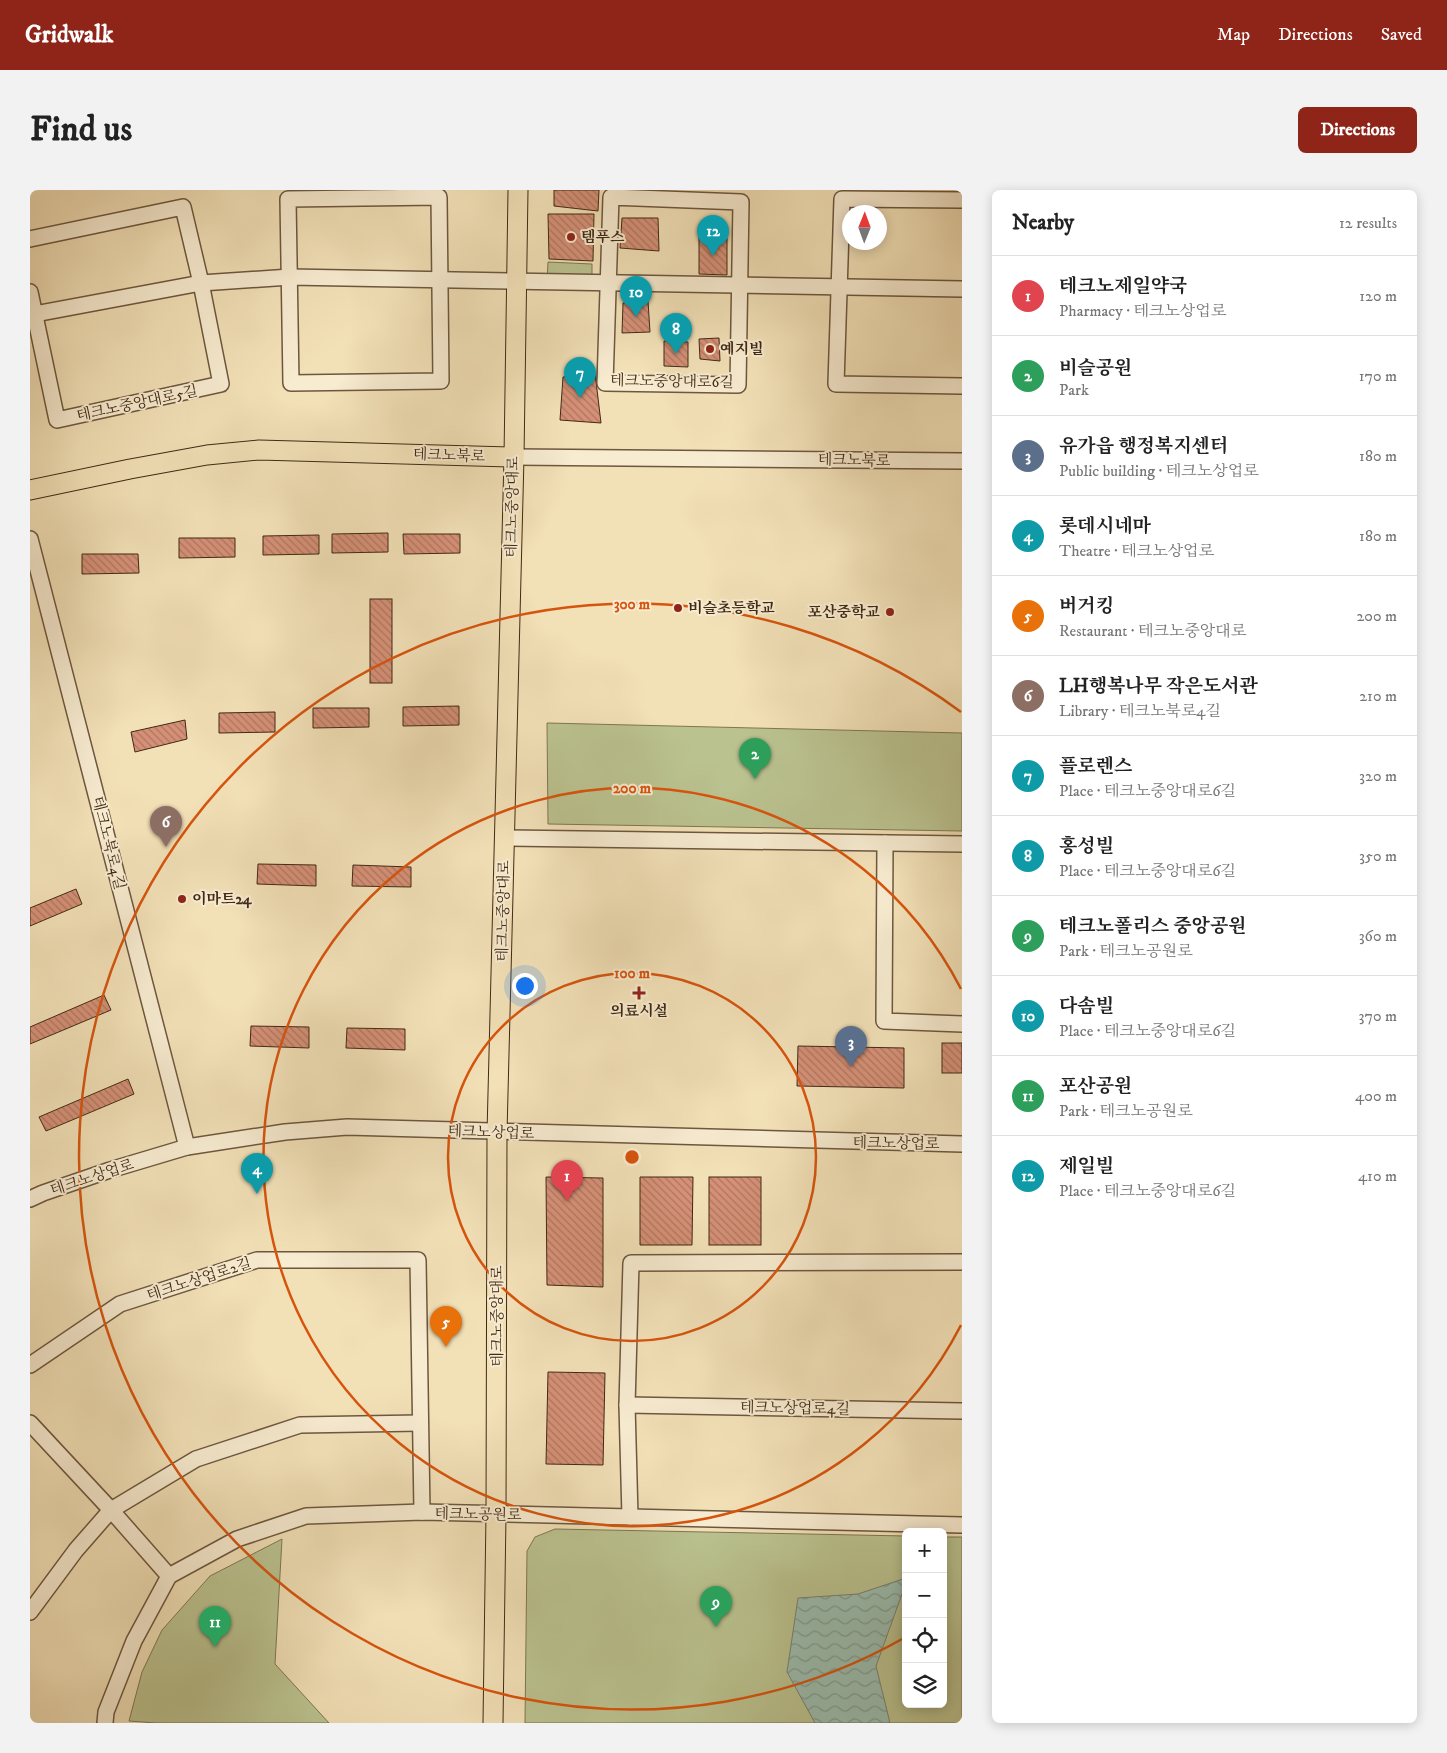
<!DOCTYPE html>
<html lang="en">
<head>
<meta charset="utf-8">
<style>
	body { margin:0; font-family:"IM FELL DW Pica","Noto Serif KR",serif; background:#f2f2f2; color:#222 }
	.controls { position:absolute; right:15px; bottom:15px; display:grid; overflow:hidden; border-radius:8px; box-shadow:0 2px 12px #0003 }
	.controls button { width:45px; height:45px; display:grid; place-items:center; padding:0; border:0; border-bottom:1px solid #e0e0e0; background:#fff; color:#222; font:25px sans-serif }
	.compass { position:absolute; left:812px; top:15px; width:45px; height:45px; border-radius:50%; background:#fff; box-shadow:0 2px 12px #0003; rotate:1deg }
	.you { position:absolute; left:494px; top:795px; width:18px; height:18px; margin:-12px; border:4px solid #fff; border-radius:50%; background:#1a73e8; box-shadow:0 0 0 8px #1a73e833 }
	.badge { display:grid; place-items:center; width:32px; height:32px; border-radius:50%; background:#8f2418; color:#fff; font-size:16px; font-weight:700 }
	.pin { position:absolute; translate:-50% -41px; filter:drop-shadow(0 1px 2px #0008) }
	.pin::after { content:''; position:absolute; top:26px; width:18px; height:15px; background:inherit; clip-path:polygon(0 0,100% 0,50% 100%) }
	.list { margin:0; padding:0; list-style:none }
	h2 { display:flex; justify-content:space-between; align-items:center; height:65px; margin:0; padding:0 20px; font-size:21px }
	h2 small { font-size:16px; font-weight:400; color:#767676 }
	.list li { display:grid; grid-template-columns:32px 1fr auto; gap:15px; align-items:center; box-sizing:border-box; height:80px; padding:0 20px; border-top:1px solid #e0e0e0 }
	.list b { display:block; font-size:19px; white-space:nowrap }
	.list p { margin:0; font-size:16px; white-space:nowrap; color:#767676 }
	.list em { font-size:16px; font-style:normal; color:#767676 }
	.icon { flex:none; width:28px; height:28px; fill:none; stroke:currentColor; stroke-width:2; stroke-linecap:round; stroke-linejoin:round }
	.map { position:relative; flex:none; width:932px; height:1533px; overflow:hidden; border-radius:8px }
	header { display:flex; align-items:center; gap:30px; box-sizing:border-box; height:70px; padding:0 25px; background:#8f2418; color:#fff }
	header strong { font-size:24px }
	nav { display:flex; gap:28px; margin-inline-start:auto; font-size:18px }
	.intro { display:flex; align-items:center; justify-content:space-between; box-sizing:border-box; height:120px; padding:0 30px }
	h1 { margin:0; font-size:35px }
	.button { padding:12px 22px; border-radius:8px; background:#8f2418; color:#fff; font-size:18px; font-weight:700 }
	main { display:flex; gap:30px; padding:0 30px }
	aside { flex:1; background:#fff; border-radius:8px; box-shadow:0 2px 12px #0003 }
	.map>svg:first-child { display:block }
	.park { fill:#bac28f; stroke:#7e7652 }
	.water { fill:url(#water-waves); stroke:#778271 }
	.building { fill:url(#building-back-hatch); stroke:#412915 }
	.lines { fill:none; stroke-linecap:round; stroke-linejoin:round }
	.minor-casing { stroke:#6d573e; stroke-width:18 }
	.major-casing { stroke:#412915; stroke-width:21 }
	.minor { stroke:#f7ebd0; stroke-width:15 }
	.major { stroke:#f2e0b7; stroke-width:19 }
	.ring { fill:none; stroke:#d7540d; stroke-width:2.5 }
	.poi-dot { fill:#8f2418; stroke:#f7ebd0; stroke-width:2 }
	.labels { text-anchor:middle; stroke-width:4; stroke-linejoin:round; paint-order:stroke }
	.poi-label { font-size:15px; font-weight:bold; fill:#412915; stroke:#f7ebd0; text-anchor:start }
	.street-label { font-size:15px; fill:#412915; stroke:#f7ebd0 }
	.centre { fill:#d7540d; stroke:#f7ebd0; stroke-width:2.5 }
	.ring-label { font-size:15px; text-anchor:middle; font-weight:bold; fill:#d7540d; stroke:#f7ebd0; stroke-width:4; stroke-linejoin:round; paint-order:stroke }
</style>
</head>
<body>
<header>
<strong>Gridwalk</strong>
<nav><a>Map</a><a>Directions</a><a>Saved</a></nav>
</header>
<div class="intro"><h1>Find us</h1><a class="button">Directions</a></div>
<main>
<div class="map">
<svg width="932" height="1533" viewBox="0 0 932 1533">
	<defs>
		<pattern id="water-waves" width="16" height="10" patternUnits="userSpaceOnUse" patternTransform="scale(1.25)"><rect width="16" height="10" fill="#9bbdaf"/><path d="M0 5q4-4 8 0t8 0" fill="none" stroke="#809a8d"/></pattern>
		<pattern id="building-back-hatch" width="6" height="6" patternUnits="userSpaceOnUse" patternTransform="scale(1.25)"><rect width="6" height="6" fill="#d59077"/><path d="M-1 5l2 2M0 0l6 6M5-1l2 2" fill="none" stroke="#ae7660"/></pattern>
	</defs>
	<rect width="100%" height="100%" fill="#f2e0b7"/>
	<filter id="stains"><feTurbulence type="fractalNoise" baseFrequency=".004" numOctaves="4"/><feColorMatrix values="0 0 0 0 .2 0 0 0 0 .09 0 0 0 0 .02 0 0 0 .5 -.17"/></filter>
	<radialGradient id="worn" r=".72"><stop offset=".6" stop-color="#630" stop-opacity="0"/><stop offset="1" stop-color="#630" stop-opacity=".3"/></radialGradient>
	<g class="park">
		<path d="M518,72L562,74V93L517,91Z"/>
		<path d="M517,533L932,543V641L518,634Z"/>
		<path d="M525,1339L876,1346V1514H913V1347H932V1533H495L497,1361L505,1347Z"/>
		<path d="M252,1349L245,1474L299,1533H126L99,1531L112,1482L132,1440L180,1386Z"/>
	</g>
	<path class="water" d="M876,1388V1393L846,1476L860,1533H785L757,1482L768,1408L828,1404Z"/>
	<g class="building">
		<path d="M524,0H569L568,21L524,16Z"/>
		<path d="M518,24H564L563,71L519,69Z"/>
		<path d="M592,28H628L629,61L590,58Z"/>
		<path d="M669,46L697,48V85L669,84Z"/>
		<path d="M618,111L620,142L592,143L593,113Z"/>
		<path d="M689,148L690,171L670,169L669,149Z"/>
		<path d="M634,151L658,152V177L634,176Z"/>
		<path d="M565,183L571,233L530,230L533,187Z"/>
		<path d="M358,343V362L302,363V344Z"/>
		<path d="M373,344H430V363L374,364Z"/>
		<path d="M289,345V364L233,365V346Z"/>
		<path d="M149,348H205V367L149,368Z"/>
		<path d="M52,364H108L109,383L52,384Z"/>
		<rect x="340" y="409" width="22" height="84"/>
		<path d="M429,516V535L373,536V517Z"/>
		<path d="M283,518H339V537L283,538Z"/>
		<path d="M245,522V542L189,543V523Z"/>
		<path d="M155,530L157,549L105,562L101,542Z"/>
		<path d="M228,674L286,675V696L227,694Z"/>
		<path d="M323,675L381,677V697L322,696Z"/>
		<path d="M46,699L52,714L0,736V718Z"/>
		<path d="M74,805L81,820L0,854V837Z"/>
		<path d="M221,836L279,837V858L220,856Z"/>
		<path d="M317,838L375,839V860L316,858Z"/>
		<rect x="912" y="853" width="20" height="30"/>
		<path d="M768,856L874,858V898L767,896Z"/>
		<path d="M98,889L104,904L16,941L9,927Z"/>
		<path d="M516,987L573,988V1097L517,1095Z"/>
		<path d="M610,987H663L662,1055H610Z"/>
		<rect x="679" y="987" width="52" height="68"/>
		<path d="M518,1182L575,1183L573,1275L516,1274Z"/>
	</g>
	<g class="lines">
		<g class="minor-casing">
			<g id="minor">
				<path d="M409,7L411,191L261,193L258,9Z"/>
				<path d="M581,7L711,12L708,195L575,193Z"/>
				<path d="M932,10L812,9L806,194L932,196"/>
				<path d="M0,49L153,17L171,93L191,194L27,230L0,102"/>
				<path d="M0,125L171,93L260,87L932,99"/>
				<path d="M484,267L932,271"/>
				<path d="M0,349L157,957"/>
				<path d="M475,648L932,654"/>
				<path d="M855,653L854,831L932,834"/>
				<path d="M0,1009L13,1003L80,980L157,957L255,942L317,937L932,954"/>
				<path d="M0,1175L90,1114L227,1070H388L392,1322"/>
				<path d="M597,1215L932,1221"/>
				<path d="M0,1233L81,1320L139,1386"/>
				<path d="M600,1327L597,1215L601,1073L932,1072"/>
				<path d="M0,1422L46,1360L81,1320L166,1269L270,1235L390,1233"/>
				<path d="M75,1533L76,1522L104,1451L139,1386L207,1349L276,1326L392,1322L932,1335"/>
			</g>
		</g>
		<g class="major-casing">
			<g id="major">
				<path d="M0,300L100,279L177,265L229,260L484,267"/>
				<path d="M463,1533L466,1324L467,943L484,267L488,0"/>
			</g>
		</g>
		<use href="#minor" class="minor"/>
		<use href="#major" class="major"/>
	</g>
	<g class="ring">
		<circle cx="602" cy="967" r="184"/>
		<path d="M931 1135A369 369 0 1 1 931 799"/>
		<path d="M874 1448A553 553 0 1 1 931 522"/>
	</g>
	<g class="poi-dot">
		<circle cx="541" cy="47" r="5"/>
		<circle cx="680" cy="159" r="5"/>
		<circle cx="648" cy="418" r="5"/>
		<circle cx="860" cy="422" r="5"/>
		<circle cx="152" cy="709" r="5"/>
		<path d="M606.5 795.5h5v5h5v5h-5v5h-5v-5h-5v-5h5z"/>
	</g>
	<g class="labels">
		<g class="poi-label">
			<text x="551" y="52">템푸스</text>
			<text x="690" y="164">예지빌</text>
			<text x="658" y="423">비슬초등학교</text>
			<text x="850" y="427" text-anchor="end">포산중학교</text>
			<text x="162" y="714">이마트24</text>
			<text x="609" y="826" text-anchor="middle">의료시설</text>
		</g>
		<g class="street-label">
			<text transform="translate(642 191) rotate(1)" y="5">테크노중앙대로6길</text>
			<text transform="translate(107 213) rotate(-12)" y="5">테크노중앙대로5길</text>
			<text transform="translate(419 265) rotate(2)" y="5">테크노북로</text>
			<text transform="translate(824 270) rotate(1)" y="5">테크노북로</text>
			<text transform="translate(482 317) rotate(-89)" y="5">테크노중앙대로</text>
			<text transform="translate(79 653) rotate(76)" y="5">테크노북로4길</text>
			<text transform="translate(473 721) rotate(-89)" y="5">테크노중앙대로</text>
			<text transform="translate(461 942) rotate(2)" y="5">테크노상업로</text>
			<text transform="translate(866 953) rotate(1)" y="5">테크노상업로</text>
			<text transform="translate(62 987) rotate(-18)" y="5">테크노상업로</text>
			<text transform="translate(169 1089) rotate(-18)" y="5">테크노상업로2길</text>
			<text transform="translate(467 1126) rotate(-90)" y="5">테크노중앙대로</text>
			<text transform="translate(765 1218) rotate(1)" y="5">테크노상업로4길</text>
			<text transform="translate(448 1324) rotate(1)" y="5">테크노공원로</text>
		</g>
	</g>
	<circle cx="602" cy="967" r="8" class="centre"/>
	<g class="ring-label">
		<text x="602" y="419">300 m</text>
		<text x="602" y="603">200 m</text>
		<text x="602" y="788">100 m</text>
	</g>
	<rect width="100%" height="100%" filter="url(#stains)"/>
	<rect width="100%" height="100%" fill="url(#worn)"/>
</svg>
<div class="controls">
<button>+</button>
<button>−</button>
<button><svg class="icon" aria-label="locate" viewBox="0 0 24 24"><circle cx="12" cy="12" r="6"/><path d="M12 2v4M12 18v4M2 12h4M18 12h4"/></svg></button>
<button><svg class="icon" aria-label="layers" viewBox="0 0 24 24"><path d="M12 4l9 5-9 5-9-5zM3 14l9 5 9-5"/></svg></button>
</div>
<svg class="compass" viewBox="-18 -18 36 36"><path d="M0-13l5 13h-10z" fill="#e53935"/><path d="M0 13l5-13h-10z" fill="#767676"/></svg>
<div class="you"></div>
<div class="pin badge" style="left:537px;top:1011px;background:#e0444e">1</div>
<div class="pin badge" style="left:725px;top:589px;background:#2e9e5b">2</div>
<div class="pin badge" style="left:821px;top:877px;background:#5c6f8a">3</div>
<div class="pin badge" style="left:227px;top:1004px;background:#0f9aa8">4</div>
<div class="pin badge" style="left:416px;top:1157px;background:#e8710a">5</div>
<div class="pin badge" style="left:136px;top:657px;background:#8d6e63">6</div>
<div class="pin badge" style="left:550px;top:208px;background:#0f9aa8">7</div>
<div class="pin badge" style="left:646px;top:164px;background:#0f9aa8">8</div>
<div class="pin badge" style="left:686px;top:1437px;background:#2e9e5b">9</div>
<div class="pin badge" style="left:606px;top:127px;background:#0f9aa8">10</div>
<div class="pin badge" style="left:185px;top:1457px;background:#2e9e5b">11</div>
<div class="pin badge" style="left:683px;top:66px;background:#0f9aa8">12</div>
</div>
<aside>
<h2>Nearby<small>12 results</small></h2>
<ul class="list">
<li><span class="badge" style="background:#e0444e">1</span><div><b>테크노제일약국</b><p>Pharmacy · 테크노상업로</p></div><em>120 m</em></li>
<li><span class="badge" style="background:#2e9e5b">2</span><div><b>비슬공원</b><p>Park</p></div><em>170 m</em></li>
<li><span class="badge" style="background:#5c6f8a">3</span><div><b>유가읍 행정복지센터</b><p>Public building · 테크노상업로</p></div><em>180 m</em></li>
<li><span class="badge" style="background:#0f9aa8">4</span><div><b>롯데시네마</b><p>Theatre · 테크노상업로</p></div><em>180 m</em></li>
<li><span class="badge" style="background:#e8710a">5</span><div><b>버거킹</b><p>Restaurant · 테크노중앙대로</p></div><em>200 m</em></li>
<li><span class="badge" style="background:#8d6e63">6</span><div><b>LH행복나무 작은도서관</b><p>Library · 테크노북로4길</p></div><em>210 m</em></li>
<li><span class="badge" style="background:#0f9aa8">7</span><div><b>플로렌스</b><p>Place · 테크노중앙대로6길</p></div><em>320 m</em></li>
<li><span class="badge" style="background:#0f9aa8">8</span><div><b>홍성빌</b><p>Place · 테크노중앙대로6길</p></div><em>350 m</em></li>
<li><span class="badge" style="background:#2e9e5b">9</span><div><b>테크노폴리스 중앙공원</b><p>Park · 테크노공원로</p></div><em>360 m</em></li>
<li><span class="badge" style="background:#0f9aa8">10</span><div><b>다솜빌</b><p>Place · 테크노중앙대로6길</p></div><em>370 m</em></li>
<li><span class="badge" style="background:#2e9e5b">11</span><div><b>포산공원</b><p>Park · 테크노공원로</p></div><em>400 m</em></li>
<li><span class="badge" style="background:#0f9aa8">12</span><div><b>제일빌</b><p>Place · 테크노중앙대로6길</p></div><em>410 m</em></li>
</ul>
</aside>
</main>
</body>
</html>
